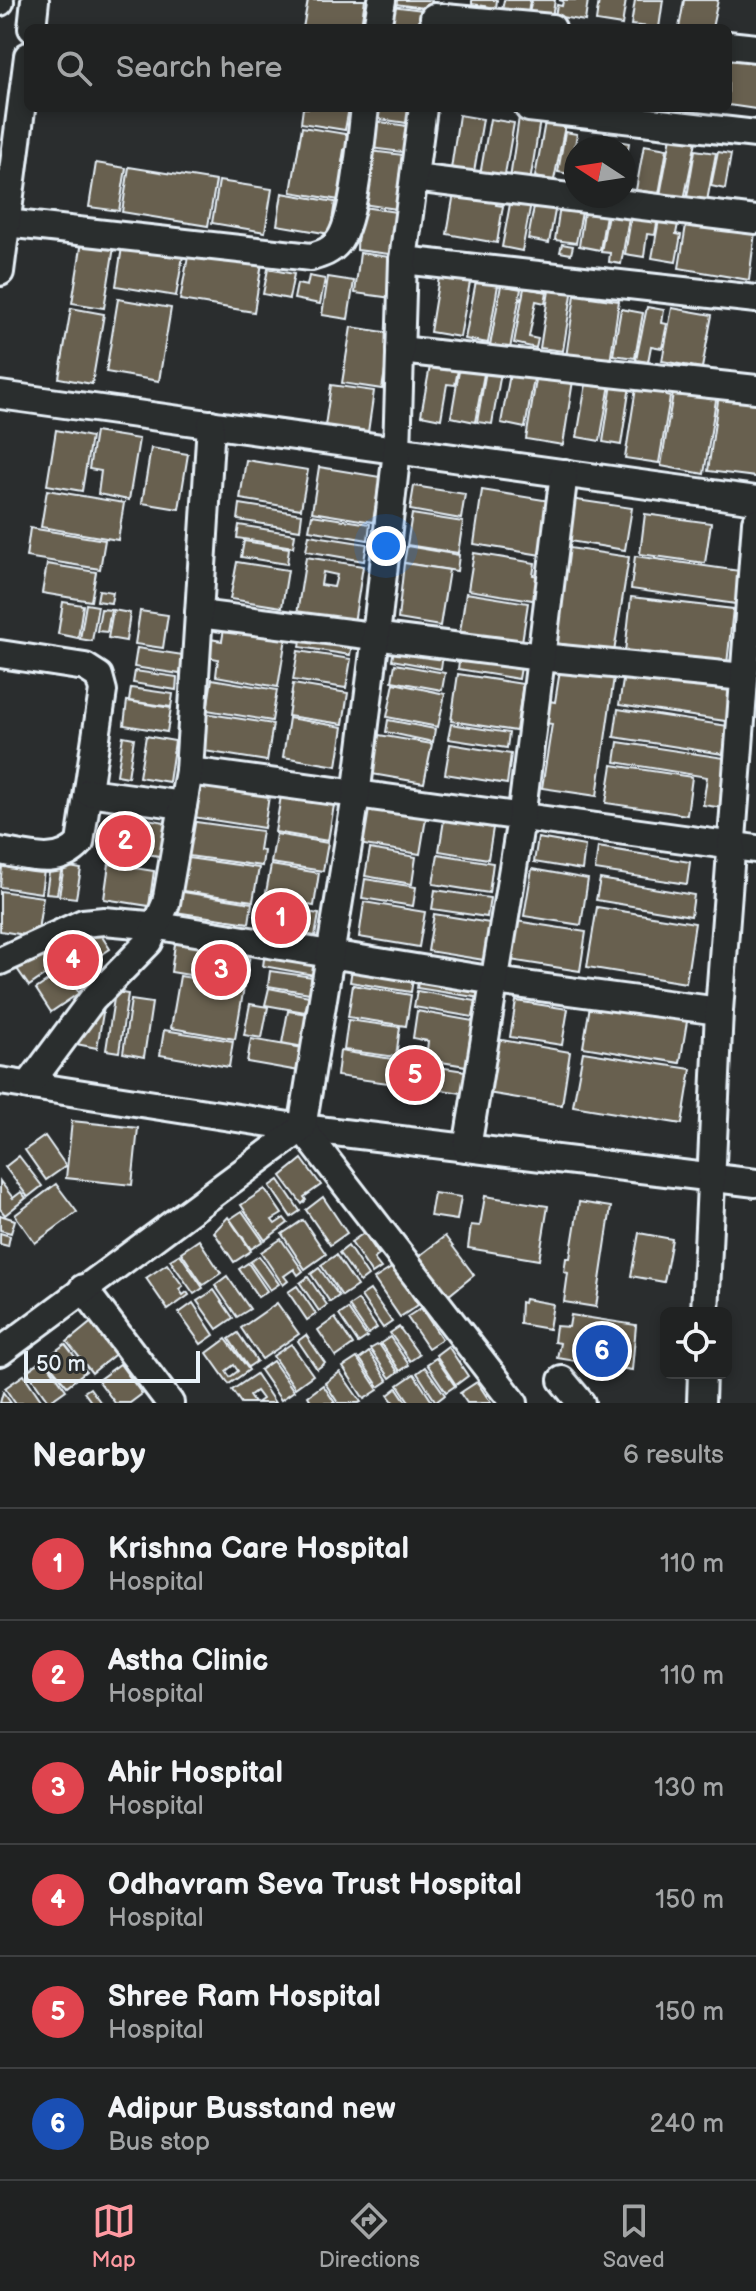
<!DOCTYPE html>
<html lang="en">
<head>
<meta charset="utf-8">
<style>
	body { margin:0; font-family:"Balsamiq Sans",sans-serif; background:#282a2a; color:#f1f3f6 }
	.controls { position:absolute; right:24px; bottom:24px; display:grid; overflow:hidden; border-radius:12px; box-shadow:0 4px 12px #0003 }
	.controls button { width:72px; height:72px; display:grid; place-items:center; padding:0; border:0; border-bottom:2px solid #3d3f40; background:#202222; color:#f1f3f6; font:40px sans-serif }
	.compass { position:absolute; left:564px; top:136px; width:72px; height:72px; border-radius:50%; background:#202222; box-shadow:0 4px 12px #0003; rotate:282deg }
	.scale { position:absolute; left:24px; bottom:20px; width:176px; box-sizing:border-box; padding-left:8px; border:4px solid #e8f1f8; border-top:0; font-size:22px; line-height:28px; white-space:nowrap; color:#e8f1f8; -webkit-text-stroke:6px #2a2d2e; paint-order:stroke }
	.you { position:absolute; left:386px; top:546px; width:28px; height:28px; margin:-20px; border:6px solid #fff; border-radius:50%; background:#1a73e8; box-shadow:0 0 0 12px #1a73e833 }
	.badge { display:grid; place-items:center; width:52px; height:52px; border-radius:50%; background:#ff9aa2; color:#fff; font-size:26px; font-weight:700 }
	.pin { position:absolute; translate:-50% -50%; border:4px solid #fff; box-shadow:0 2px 8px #0006 }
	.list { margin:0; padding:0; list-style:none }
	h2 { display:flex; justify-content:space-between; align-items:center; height:104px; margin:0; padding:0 32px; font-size:34px }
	h2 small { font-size:26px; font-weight:400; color:#a2a4a5 }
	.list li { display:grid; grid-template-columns:52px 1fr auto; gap:24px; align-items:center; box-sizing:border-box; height:112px; padding:0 32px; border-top:2px solid #3d3f40 }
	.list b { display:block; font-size:30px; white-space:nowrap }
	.list p { margin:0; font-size:26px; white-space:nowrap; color:#a2a4a5 }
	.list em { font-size:26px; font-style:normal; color:#a2a4a5 }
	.icon { flex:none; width:44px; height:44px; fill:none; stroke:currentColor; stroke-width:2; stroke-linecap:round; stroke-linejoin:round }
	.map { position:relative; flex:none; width:756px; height:1403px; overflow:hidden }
	.search { position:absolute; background:#202222; box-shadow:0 4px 12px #0003; left:24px; right:24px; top:24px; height:88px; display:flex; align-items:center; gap:20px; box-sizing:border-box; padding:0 28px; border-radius:12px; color:#a2a4a5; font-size:30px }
	.sheet { height:776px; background:#202222 }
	nav { display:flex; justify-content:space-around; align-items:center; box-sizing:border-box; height:112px; border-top:2px solid #3d3f40; background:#202222; font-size:22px; color:#a2a4a5 }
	nav a { display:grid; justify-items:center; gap:4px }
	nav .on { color:#ff9aa2 }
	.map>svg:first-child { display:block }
	.building { fill:#676050; stroke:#e8f1f8; stroke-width:2; fill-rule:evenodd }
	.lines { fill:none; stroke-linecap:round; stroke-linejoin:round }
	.minor-casing { stroke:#e8f1f8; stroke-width:32 }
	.minor { stroke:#2a2d2e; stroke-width:26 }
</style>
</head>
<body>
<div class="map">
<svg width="756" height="1403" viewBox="0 0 756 1403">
	<rect width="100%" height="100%" fill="#2a2d2e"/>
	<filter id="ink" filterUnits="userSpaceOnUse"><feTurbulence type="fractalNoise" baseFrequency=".0125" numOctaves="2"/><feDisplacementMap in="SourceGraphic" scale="16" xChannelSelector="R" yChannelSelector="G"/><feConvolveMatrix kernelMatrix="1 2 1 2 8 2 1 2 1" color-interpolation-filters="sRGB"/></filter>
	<g filter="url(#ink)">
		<g class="building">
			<path d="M308,0H365L362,19L369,21L368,28H303Z"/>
			<path d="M388,0H432L431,9L388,3Z"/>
			<path d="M472,0H497L496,8L472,4Z"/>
			<path d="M504,0H530L528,14L502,10Z"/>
			<path d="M532,0H555L552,17L529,13Z"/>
			<path d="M559,0H588L585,21L555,16L557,5L562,6L563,1Z"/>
			<path d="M599,0H626L622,25L596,21Z"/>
			<path d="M635,0H663L659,28L631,25Z"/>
			<path d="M684,0H718L712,28H679Z"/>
			<path d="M384,5L431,11L429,28H381Z"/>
			<path d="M728,47L756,51V109L728,105Z"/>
			<path d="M303,108H349L345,130L301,123Z"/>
			<path d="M373,108H416L414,124L372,118Z"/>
			<path d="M459,115L483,119L474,172L451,169Z"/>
			<path d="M519,117L540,120L530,182L510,179Z"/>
			<path d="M490,119L514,123L504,180L480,175Z"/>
			<path d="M374,121L414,127L410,153L370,148Z"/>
			<path d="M545,122L565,126L554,180L535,177Z"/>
			<path d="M302,127L352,135L350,151L344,150L342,162L352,164L345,201L291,192Z"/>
			<path d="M565,132L577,134L570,174L558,172Z"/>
			<path d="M593,137L629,143L624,173V148H591Z"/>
			<path d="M671,137L696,141L684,200L660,195Z"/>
			<path d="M644,145L667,149L659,194L636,190Z"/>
			<path d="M695,150L716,153L707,201L687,197Z"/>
			<path d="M370,151L412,156L404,210L362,204Z"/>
			<path d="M718,152L731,154L725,189L711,186Z"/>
			<path d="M96,163L126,168L119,211L89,207Z"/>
			<path d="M129,167L216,181L208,226L122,212Z"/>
			<path d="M219,181L272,189L265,232L212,223Z"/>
			<path d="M456,181L498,194L496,205L503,206L497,243L447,234Z"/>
			<path d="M513,188L533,192L522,251L502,247Z"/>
			<path d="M282,193L335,202L330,234L277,225Z"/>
			<path d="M536,196L557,200L549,243L528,239Z"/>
			<path d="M561,198L584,202L576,243L555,240Z"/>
			<path d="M586,199L608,203L600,250L579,246Z"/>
			<path d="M634,201L660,206L655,235L647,234L644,257L625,254Z"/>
			<path d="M610,203L631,207L621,264L609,262L610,253L601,252Z"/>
			<path d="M363,207L403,213L397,255L357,250L358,221H362Z"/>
			<path d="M661,209L679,219L676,234L681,235L676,262L652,258Z"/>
			<path d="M688,213L756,224L749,280L679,268Z"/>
			<path d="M83,235L115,241L104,308L72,303Z"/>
			<path d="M562,244L573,246L571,254L560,252Z"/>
			<path d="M122,247L183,256L176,296L116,286Z"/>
			<path d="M189,251L262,263L254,312L180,300Z"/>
			<path d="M360,253L397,258L392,298L355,293Z"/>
			<path d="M268,269L294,274L289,299L263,294Z"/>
			<path d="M309,276L325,279L320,304L294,299L297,284L307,286Z"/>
			<path d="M328,277L354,281L348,319L322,315Z"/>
			<path d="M439,277L470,282L460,337L430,332Z"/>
			<path d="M476,281L498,285L488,343L465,339Z"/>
			<path d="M550,284L573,288L563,351L540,348Z"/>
			<path d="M501,285L521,289L510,349L490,346Z"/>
			<path d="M524,288L547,292L545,303L536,301L529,337L538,339L536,348L514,343Z"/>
			<path d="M575,295L619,301L610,363L566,357Z"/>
			<path d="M118,299L171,308L159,381L106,372Z"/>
			<path d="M647,307L664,310L662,323L667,324L662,348L651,346L648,362L636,360Z"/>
			<path d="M71,308L104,314L92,384L59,378Z"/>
			<path d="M672,308L712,315L702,368L662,361Z"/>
			<path d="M621,309L643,313L635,358L613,355Z"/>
			<path d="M351,327L391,333L382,389L342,383Z"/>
			<path d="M433,350L461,355L455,385L447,384L441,419L421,415Z"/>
			<path d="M462,354L487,358L475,422L451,417Z"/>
			<path d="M488,359L503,361L492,424L477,422Z"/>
			<path d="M512,363L536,368L525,428L501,423Z"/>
			<path d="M538,368L574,374L563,445L526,439Z"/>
			<path d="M585,368L612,373L600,441L577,437L586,384L582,383Z"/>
			<path d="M638,375L668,386L666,396L670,397L659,463L625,458Z"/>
			<path d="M613,377L631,379L621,445L603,442Z"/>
			<path d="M675,381L718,388L704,474L661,466Z"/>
			<path d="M331,385L374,391L367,439L324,433Z"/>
			<path d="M720,387L756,392V477L708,471Z"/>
			<path d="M56,430L91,437L82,491L47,485Z"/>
			<path d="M95,432L139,439L129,500L98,494L101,471L89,469Z"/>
			<path d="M151,448L188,454L179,509L142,503Z"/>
			<path d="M246,460L308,470L301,509L240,499Z"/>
			<path d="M319,467L380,477L373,522L312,512Z"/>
			<path d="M414,486L465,494L461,519L410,510Z"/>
			<path d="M47,490L124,503L118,540L41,527Z"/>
			<path d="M482,490L550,501L541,555L474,544Z"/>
			<path d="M570,499L632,508L625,550L563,540Z"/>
			<path d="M240,504L302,514L300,530L238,520Z"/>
			<path d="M412,514L463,522L458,553L407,545Z"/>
			<path d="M645,514L711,523L705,563L640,554Z"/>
			<path d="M312,515L370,524L368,540L309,530Z"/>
			<path d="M239,525L295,534L293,547L237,538Z"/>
			<path d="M30,528L105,540L100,569L26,557Z"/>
			<path d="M309,535L367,544L364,561L306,551Z"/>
			<path d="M244,541L289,548L287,564L241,557Z"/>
			<path d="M407,546L459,555L457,571L404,563Z"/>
			<path d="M563,547L629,557L614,652L548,642Z"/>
			<path d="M474,553L535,563L533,575L543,577L539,601L468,590Z"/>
			<path d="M635,556L740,571L736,604L631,589Z"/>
			<path d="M306,557L363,566L354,623L297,614ZM323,572L337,575L334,587L321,585Z"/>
			<path d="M237,562L288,570L282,607L230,599Z"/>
			<path d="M404,563L449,570L440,626L398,619Z"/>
			<path d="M47,564L96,572L91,601L42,593Z"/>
			<path d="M99,590L113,592L111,603L97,601Z"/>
			<path d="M466,593L528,603L522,642L460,632Z"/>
			<path d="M631,597L733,609L727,664L625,652Z"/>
			<path d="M63,602L83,605L78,638L58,634Z"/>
			<path d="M228,603L290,613L278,687L216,676L218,659L207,657L210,639L222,641Z"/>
			<path d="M86,604L98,606L92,641L80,639Z"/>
			<path d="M101,609L111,610L107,632L97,631Z"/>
			<path d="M113,610L130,613L126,641L108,638Z"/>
			<path d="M140,611L168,615L163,648L135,644Z"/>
			<path d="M304,623L354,631L350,655L300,647Z"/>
			<path d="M396,639L444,647L441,669L392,660Z"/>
			<path d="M461,647L523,656L519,679L458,669Z"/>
			<path d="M137,648L183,655L180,674L134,667Z"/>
			<path d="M298,651L351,659L346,688L293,680Z"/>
			<path d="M395,664L445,673L442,690L392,681Z"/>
			<path d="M625,669L738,686L732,722L619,705Z"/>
			<path d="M560,670L614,677L597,796L542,788L552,724L540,722L544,700L555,702Z"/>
			<path d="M135,671L177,677L176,690L133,683Z"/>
			<path d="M458,674L523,684L516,731L451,721Z"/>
			<path d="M212,679L277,690L272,721L207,710Z"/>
			<path d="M394,683L445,694L438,727L387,717Z"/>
			<path d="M293,684L348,693L343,724L288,716Z"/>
			<path d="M131,688L173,694L171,707L129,701Z"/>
			<path d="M127,701L171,708L167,732L124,725Z"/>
			<path d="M618,709L728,726L723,754L614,737Z"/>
			<path d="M204,713L273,724L267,761L198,750Z"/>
			<path d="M289,718L343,727L337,766L283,757Z"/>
			<path d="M388,720L435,729L433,742L386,732Z"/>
			<path d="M451,724L509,733L507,748L448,739Z"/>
			<path d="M379,735L432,744L424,783L372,774Z"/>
			<path d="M123,736L134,738L128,777L117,775Z"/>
			<path d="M146,736L175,741L169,782L139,777Z"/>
			<path d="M618,742L731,759L724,808L703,805L707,777L615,762Z"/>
			<path d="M450,744L511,754L507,784L445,774Z"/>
			<path d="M612,765L692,777L687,815L606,803Z"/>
			<path d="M199,778L270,790L264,828L193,817Z"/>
			<path d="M281,796L334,805L328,841L275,832Z"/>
			<path d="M365,802L427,812L420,854L358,844Z"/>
			<path d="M117,814L171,823L165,857L111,848Z"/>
			<path d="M444,820L493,828L488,859L439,851Z"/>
			<path d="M189,821L262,831L259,850L264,851L262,866L181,855Z"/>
			<path d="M276,834L328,843L323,871L271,863Z"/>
			<path d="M538,838L585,846L582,870L534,862Z"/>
			<path d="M598,847L690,862L687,884L595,870Z"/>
			<path d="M370,849L416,857L412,884L365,876Z"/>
			<path d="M438,854L493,863L489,893L433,884Z"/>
			<path d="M3,857L45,863L41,893L0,887Z"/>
			<path d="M181,857L259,868L253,901L176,890Z"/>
			<path d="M109,864L154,871L149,906L104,899Z"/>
			<path d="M271,865L319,873L314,906L265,898Z"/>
			<path d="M50,866L62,867L57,894L46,893Z"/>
			<path d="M64,866L81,869L76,898L59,896Z"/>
			<path d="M532,869L588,879L581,925L524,916Z"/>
			<path d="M365,879L416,887L413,906L362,898Z"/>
			<path d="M600,879L694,895L691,916L596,900Z"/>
			<path d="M435,890L490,898L487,917L432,909Z"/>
			<path d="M0,891L43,897L37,937L0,931Z"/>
			<path d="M177,891L252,903L249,923L175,912Z"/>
			<path d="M364,902L425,912L419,947L359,937Z"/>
			<path d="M262,904L319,914L315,936L259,927Z"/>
			<path d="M597,907L695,923L686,983L587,967Z"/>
			<path d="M434,914L490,923L484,960L428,951Z"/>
			<path d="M516,921L586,932L580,971L510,960Z"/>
			<path d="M95,926L110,949L95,959L80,936Z"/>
			<path d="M177,930L252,942L245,984L171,972Z"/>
			<path d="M46,940L61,964L29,986L13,963Z"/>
			<path d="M76,941L91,964L77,973L63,950Z"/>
			<path d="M266,945L318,954L314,975L263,966Z"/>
			<path d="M354,956L415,965L411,992L350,982Z"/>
			<path d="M421,964L485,974L481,998L417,988Z"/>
			<path d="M64,970L79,993L51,1012L36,989Z"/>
			<path d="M270,971L313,977L310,993L268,986Z"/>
			<path d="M180,976L244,987L235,1039L171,1028Z"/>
			<path d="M353,985L411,995L406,1026L348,1017Z"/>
			<path d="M269,988L309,996L305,1012L265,1005Z"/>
			<path d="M593,988L690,1004L680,1063L583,1047Z"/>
			<path d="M417,991L476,1001L473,1017L414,1007Z"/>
			<path d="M115,992L128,994L119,1052L106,1050Z"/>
			<path d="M83,997L105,1001L97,1048L76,1044Z"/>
			<path d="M131,1000L152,1003L144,1057L123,1053Z"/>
			<path d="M516,1001L568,1009L562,1045L510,1037Z"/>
			<path d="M250,1004L268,1007L262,1038L244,1035Z"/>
			<path d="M288,1011L315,1015L309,1048L282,1043Z"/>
			<path d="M417,1011L473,1021L466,1066L410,1057L411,1047L427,1050L428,1041L413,1038Z"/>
			<path d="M348,1020L400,1027L396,1057L344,1050Z"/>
			<path d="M164,1030L233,1041L229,1067L160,1055Z"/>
			<path d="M251,1039L303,1048L299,1071L247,1062Z"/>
			<path d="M496,1039L570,1052L562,1105L487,1093Z"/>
			<path d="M340,1051L406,1061L402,1085L337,1076Z"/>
			<path d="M583,1052L691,1069L682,1124L573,1106Z"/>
			<path d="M412,1063L465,1071L462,1093L409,1085Z"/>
			<path d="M72,1121L138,1128L132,1185L66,1178Z"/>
			<path d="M45,1136L66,1166L46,1180L25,1150Z"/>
			<path d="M19,1156L42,1186L28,1197L5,1167Z"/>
			<path d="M302,1159L321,1185L304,1197L306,1200L302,1204L281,1176Z"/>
			<path d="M279,1180L300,1211L291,1217L270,1186Z"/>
			<path d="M0,1181L13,1198L21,1192L26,1198L5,1215L0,1209Z"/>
			<path d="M56,1184L77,1212L35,1243L15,1215Z"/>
			<path d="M265,1189L282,1214L272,1220L275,1224L284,1218L288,1223L265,1240L241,1205Z"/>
			<path d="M434,1193L461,1197L457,1220L430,1216Z"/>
			<path d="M485,1196L548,1206L539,1260L468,1248L471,1225L480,1226Z"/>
			<path d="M323,1197L347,1233L330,1245L306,1210Z"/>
			<path d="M579,1202L611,1207L596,1307L564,1302L568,1273L564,1272L566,1258H570Z"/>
			<path d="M242,1211L263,1241L251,1249L230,1219Z"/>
			<path d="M0,1215L15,1220L11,1233L0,1230Z"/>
			<path d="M228,1217L251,1251L234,1262L214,1232Z"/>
			<path d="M303,1220L326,1254L305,1269L282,1234Z"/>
			<path d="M0,1233L10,1236L8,1246L0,1244Z"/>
			<path d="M364,1233L379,1255L374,1259L381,1268L372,1274L351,1242Z"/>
			<path d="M639,1233L672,1239L664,1282L631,1276Z"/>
			<path d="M445,1236L474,1275L448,1296L418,1257Z"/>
			<path d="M281,1239L303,1271L298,1275L294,1269L284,1276L288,1281L283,1285L261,1252Z"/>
			<path d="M199,1240L221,1273L203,1285L181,1252Z"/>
			<path d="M348,1246L368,1276L360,1282L339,1253Z"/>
			<path d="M180,1254L203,1288L194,1294L170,1260Z"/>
			<path d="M336,1255L357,1286L342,1296L321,1265Z"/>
			<path d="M259,1256L279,1284L270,1290L250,1262Z"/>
			<path d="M248,1263L267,1291L258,1297L239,1269Z"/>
			<path d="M167,1264L183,1286L179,1289L183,1295L187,1292L189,1295L168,1310L146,1278Z"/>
			<path d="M393,1267L418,1305L400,1317L374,1279Z"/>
			<path d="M319,1268L339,1296L330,1302L311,1274Z"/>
			<path d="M227,1276L250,1309L237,1317L215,1285Z"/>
			<path d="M308,1277L327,1305L319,1311L300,1283Z"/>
			<path d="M297,1286L316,1314L307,1320L288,1292Z"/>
			<path d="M214,1290L233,1318L217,1329L197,1301Z"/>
			<path d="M370,1290L392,1322L383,1328L361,1296Z"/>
			<path d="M525,1299L553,1304L549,1329L520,1324L521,1302L524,1303Z"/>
			<path d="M358,1300L377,1328L368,1334L349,1306Z"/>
			<path d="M193,1303L214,1335L201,1344L179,1313Z"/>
			<path d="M277,1303L299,1334L262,1359L241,1328Z"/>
			<path d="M421,1308L442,1339L428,1348L407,1317Z"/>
			<path d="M348,1309L367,1337L358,1343L339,1315Z"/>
			<path d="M571,1315L636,1325L632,1370L557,1358L560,1343L554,1342L556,1326L569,1327Z"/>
			<path d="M335,1318L353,1345L336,1357L318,1330Z"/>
			<path d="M94,1320L119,1351L92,1373L67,1342Z"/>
			<path d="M399,1327L419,1355L410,1361L390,1333Z"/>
			<path d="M238,1333L257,1361L248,1367L229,1339Z"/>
			<path d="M306,1335L325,1363L317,1369L298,1341Z"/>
			<path d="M390,1337L409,1365L400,1371L381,1343Z"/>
			<path d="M226,1339L249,1370L229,1384L207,1353ZM234,1365L238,1371L230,1377L226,1371Z"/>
			<path d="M65,1344L86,1371L67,1386L45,1359Z"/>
			<path d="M291,1344L313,1375L295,1388L273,1356Z"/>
			<path d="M379,1344L398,1372L390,1378L370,1349Z"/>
			<path d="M448,1346L468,1376L456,1385L436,1355Z"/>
			<path d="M369,1352L388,1381L379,1387L360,1359Z"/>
			<path d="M357,1358L378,1390L364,1399L343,1367Z"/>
			<path d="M436,1358L455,1386L446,1392L427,1364Z"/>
			<path d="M44,1359L66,1390L49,1402L27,1371Z"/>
			<path d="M273,1361L294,1391L281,1400L260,1370Z"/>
			<path d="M120,1364L142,1394L130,1403H115L98,1380Z"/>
			<path d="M425,1367L445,1395L436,1402L417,1373Z"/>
			<path d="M340,1372L361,1402L359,1403H338L325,1383Z"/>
			<path d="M256,1374L275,1403H256L262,1399L256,1391L249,1396L254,1403H241L232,1390Z"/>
			<path d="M414,1374L433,1403H410L398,1385Z"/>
			<path d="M24,1375L43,1403H15L5,1388Z"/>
			<path d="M477,1382L491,1403H467L460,1393Z"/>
			<path d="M323,1385L335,1403H312L308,1396Z"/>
			<path d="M90,1388L101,1403H92L84,1392Z"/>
			<path d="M397,1388L407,1403H394L388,1395Z"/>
			<path d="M3,1392L11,1403H0Z"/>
		</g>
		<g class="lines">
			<g class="minor-casing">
				<g id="minor">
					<path d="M0,2V0"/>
					<path d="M434,17L552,28"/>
					<path d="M32,28L35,0"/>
					<path d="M377,28L382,0"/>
					<path d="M728,45L756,48"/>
					<path d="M529,108L756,134"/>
					<path d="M414,178L756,220"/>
					<path d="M6,223L311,257C322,254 331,251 338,242C355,222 361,137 365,108"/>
					<path d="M403,260L756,299"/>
					<path d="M0,272L28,56"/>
					<path d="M400,350L756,389"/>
					<path d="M0,395L756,500"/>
					<path d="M199,614L541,657L744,677"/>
					<path d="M0,654L85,667L99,676L103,691L80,843C59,867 29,856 0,851"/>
					<path d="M189,771L756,849"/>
					<path d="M88,792L183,805"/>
					<path d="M0,961L83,923L104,921L159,926L495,981L719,1011"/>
					<path d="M0,1081L302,1128L756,1183"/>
					<path d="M28,1086L92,1000L149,942L166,903L189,771L211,424"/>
					<path d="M302,1128L514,1403"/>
					<path d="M467,1148L521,819L564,473"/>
					<path d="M83,1288L170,1403"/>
					<path d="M705,1313L719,1011L756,522"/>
					<path d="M0,1352L302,1128L356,796L376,636L397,450L403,260L423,108"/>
					<path d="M562,1380L581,1403"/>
					<path d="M701,1403L702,1373"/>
				</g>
			</g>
			<use href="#minor" class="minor"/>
		</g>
	</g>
</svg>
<div class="controls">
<button><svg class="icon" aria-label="locate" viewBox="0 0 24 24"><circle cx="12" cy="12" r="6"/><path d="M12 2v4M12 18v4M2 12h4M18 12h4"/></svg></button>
</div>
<svg class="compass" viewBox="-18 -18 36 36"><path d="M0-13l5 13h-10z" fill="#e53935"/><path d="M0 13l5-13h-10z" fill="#a2a4a5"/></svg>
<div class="scale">50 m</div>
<div class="you"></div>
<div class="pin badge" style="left:281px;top:918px;background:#e0444e">1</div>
<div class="pin badge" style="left:125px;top:841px;background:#e0444e">2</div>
<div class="pin badge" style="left:221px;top:970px;background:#e0444e">3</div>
<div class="pin badge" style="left:73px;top:960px;background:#e0444e">4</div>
<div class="pin badge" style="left:415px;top:1075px;background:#e0444e">5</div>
<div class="pin badge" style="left:602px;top:1351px;background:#1a4fb4">6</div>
<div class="search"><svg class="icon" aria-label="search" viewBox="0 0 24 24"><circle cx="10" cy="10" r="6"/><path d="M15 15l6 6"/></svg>Search here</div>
</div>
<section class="sheet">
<h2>Nearby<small>6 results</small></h2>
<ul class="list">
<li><span class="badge" style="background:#e0444e">1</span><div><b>Krishna Care Hospital</b><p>Hospital</p></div><em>110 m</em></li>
<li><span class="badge" style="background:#e0444e">2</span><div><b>Astha Clinic</b><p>Hospital</p></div><em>110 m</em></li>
<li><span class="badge" style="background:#e0444e">3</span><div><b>Ahir Hospital</b><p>Hospital</p></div><em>130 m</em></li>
<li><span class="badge" style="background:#e0444e">4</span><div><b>Odhavram Seva Trust Hospital</b><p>Hospital</p></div><em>150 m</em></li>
<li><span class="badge" style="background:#e0444e">5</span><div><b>Shree Ram Hospital</b><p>Hospital</p></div><em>150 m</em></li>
<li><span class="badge" style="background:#1a4fb4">6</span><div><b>Adipur Busstand new</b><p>Bus stop</p></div><em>240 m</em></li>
</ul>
</section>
<nav>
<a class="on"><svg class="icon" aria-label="map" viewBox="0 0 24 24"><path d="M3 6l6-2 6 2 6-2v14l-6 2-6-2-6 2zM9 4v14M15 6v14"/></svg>Map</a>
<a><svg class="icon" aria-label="directions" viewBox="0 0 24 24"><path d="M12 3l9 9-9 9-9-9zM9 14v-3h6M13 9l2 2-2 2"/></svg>Directions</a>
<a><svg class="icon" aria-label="saved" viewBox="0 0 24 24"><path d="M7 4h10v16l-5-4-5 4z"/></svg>Saved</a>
</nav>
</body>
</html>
